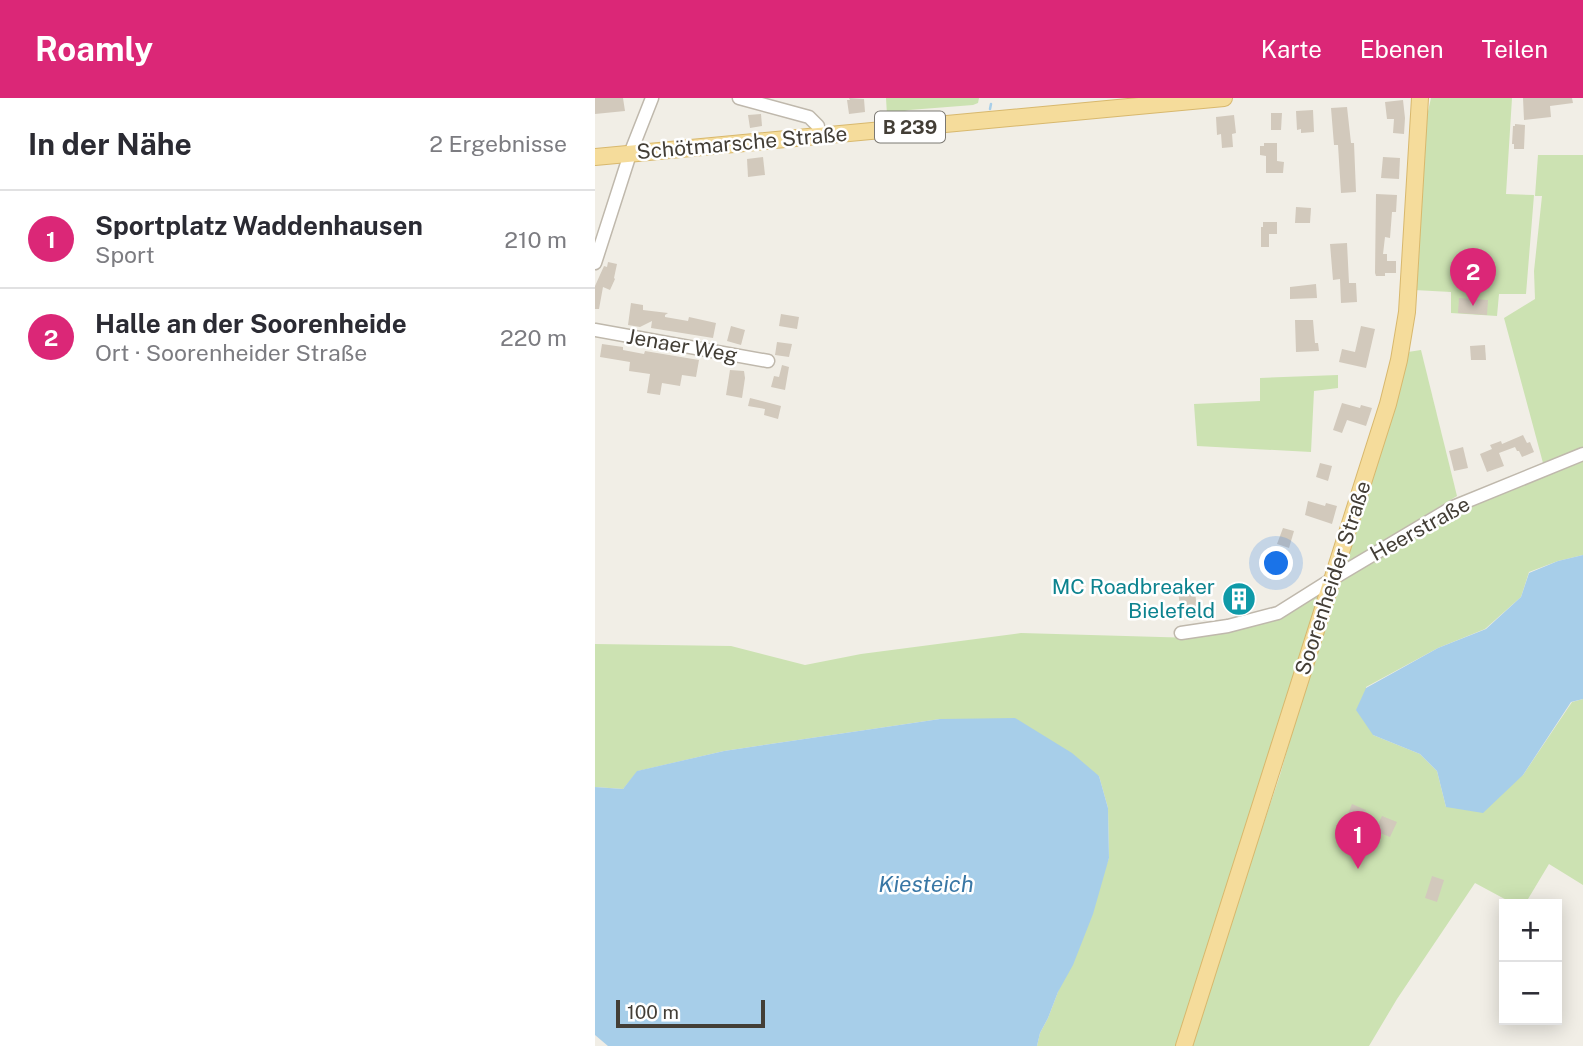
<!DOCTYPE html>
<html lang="de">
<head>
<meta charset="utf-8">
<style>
	body { margin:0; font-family:"Public Sans",sans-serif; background:#f7f7f7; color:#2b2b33 }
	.controls { position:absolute; right:21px; bottom:21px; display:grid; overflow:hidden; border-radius:0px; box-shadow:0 4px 18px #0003 }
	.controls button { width:63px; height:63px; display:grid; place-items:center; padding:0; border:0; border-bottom:2px solid #e1e1e2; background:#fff; color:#2b2b33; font:35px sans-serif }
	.scale { position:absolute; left:21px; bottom:18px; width:149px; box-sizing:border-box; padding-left:7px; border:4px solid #433e36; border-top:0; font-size:19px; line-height:24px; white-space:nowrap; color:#433e36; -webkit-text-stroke:5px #fff; paint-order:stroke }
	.you { position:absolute; left:682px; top:466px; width:24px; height:24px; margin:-18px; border:5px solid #fff; border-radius:50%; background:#1a73e8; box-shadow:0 0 0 10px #1a73e833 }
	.badge { display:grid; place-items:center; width:46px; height:46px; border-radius:50%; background:#db2777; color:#fff; font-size:23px; font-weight:700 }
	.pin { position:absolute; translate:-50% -58px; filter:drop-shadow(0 2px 4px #0008) }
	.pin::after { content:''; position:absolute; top:37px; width:24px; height:21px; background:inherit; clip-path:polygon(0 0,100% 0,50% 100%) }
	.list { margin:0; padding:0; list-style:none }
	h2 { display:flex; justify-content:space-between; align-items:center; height:91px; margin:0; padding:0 28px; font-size:30px }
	h2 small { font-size:23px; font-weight:400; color:#7c7c81 }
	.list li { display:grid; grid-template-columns:46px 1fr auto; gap:21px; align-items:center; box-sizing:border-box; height:98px; padding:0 28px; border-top:2px solid #e1e1e2 }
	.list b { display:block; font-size:26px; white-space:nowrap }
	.list p { margin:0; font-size:23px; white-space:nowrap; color:#7c7c81 }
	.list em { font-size:23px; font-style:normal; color:#7c7c81 }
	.map { position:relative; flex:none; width:988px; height:948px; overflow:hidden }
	header { display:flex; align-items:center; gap:42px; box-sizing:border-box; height:98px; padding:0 35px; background:#db2777; color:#fff }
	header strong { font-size:33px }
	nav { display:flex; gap:38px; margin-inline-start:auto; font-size:24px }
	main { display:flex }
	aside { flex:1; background:#fff }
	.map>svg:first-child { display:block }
	.green { fill:#cce2b2 }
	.water { fill:#a7cee9 }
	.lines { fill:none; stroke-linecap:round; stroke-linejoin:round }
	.stream { stroke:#a7cee9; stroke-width:2.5 }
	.building { fill:#d2c9bc }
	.minor-casing { stroke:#bfb8ac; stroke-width:15 }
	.major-casing { stroke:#d8b86d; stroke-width:18 }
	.minor { stroke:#fff; stroke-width:12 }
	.major { stroke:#f5dc9b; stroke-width:16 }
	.labels { text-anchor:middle; stroke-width:5; stroke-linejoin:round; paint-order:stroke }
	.shield { fill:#fff; stroke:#7b7872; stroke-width:2 }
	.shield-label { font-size:19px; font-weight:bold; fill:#433e36 }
	.street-label { font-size:21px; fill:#433e36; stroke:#fff }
	.culture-label { font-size:21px; fill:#0d838f; stroke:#fff; text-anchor:end }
	.water-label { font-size:23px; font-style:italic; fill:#3977a5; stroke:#fff }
</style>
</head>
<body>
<header>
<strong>Roamly</strong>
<nav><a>Karte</a><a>Ebenen</a><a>Teilen</a></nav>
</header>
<main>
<aside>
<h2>In der Nähe<small>2 Ergebnisse</small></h2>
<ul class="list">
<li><span class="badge">1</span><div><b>Sportplatz Waddenhausen</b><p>Sport</p></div><em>210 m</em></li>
<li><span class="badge">2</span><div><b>Halle an der Soorenheide</b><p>Ort · Soorenheider Straße</p></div><em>220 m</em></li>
</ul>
</aside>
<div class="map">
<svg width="988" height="948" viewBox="0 0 988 948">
	<rect width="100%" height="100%" fill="#f1eee6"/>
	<g class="green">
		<path d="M291,0H384L383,5L378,7L314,12L292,17Z"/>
		<path d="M836,0H917L911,96L939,97L931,196H904L902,218L856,215V194L819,192L831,22Z"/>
		<path d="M943,57H988V349L948,365L909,220L940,201L939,173L947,98H940Z"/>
		<path d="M826,252L862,398L747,468L813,254Z"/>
		<path d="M743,277V290L719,293L716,354L602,348L599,306L665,303V280Z"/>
		<path d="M988,363V457L963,463L934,474L926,499L890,531L843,550L771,589L778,637L825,656L842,673L851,709L928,677L977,604L988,601V787L954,766L930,806H919L880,785L802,901L774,948H594L685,677L740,485L863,414Z"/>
		<path d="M728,491L582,948H442L445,935L453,920L514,760L513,710L504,678L345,621L129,653L43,673L28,691L0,689V546L136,548L210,567L266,556L426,535L600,540L680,520Z"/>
	</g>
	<g class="water">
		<path d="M988,457V601L976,604L928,677L888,715L851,709L842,673L825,656L778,637L761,612L771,590L843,550L891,531L926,499L934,475L963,463Z"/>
		<path d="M420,620L477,655L504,678L513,710L514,760L498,816L478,867L463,894L453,920L445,935L442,948H13L0,937V689L28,691L42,673L129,653L345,621Z"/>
	</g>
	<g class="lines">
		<path class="stream" d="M395,11L396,6"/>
	</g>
	<g class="building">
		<path d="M0,0H28L30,13L0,16Z"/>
		<path d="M254,0L269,1L270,14L254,16L252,2H255Z"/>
		<path d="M928,0H977L978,5L955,8L956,19L929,22Z"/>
		<path d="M808,2L810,20L809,36L798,35L799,21H792L790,4Z"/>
		<path d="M752,9L756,45H759L761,94L746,95L743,47H739L736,10Z"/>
		<path d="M718,12L719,34L706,35V31L702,32L701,13Z"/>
		<path d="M676,15H687L686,32H676Z"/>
		<path d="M166,16L167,28L155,30L153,17Z"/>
		<path d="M639,17L641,35L637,36L638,49L627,50L626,36L622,37L621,19Z"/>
		<path d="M920,26L930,27L929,51H919V46H917L918,28H920Z"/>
		<path d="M669,45H682V63L689,64L688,75H671V58L665,57V48H669Z"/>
		<path d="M168,59L170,77L153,79L152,61Z"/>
		<path d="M788,59L805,60L804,81L786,80Z"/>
		<path d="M781,96L802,97L801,114H797L795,140L790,139L788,156H792V163H801V175H790V178H781L780,175Z"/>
		<path d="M701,109L716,110L715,125H700Z"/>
		<path d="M668,124H682V136H674V149H666V129H668Z"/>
		<path d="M752,145L754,185H761L762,204L746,205L745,181L738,182L735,146Z"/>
		<path d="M13,164L22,166L19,180L20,181L15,192L8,189L4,211H0V188L9,168L12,169L11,174Z"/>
		<path d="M721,186L722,200L695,201V189Z"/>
		<path d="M864,200L893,202L892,217L863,215Z"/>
		<path d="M36,205L48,207V212L73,215L70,217V219L93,223L94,219L121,225L118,240L56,230L57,223L45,229L33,227Z"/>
		<path d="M186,216L204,219L202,231L184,228Z"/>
		<path d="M700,222H718L720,245H723L724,253L701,254Z"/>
		<path d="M136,228L150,232L146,247L132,243Z"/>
		<path d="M766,228L780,231L771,270L744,264L747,251L760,254Z"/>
		<path d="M182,244L197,246L194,259L180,257Z"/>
		<path d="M7,246L28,249V252L49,256L50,253L104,262L101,279L87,277L85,288L67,285L65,297L52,295L55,276L34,273L35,264L5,259Z"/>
		<path d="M890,247L891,262H876L875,248Z"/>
		<path d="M187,267L194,269L190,292L176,289L179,278L184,279Z"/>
		<path d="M135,272L149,273L150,280L147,300L131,297Z"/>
		<path d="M155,300L186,308L183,321L169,317L170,311L153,308Z"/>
		<path d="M747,305L765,310L766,307L777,310L771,328L752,322L747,335L738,332Z"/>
		<path d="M928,337L932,345L935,344L939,354L927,359L924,353H922L920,349L904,355L909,368L892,374L885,356L897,351L895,347L906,343L907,346Z"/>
		<path d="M868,349L873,370L859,373L854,353Z"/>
		<path d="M725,365L737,368L733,383L721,379Z"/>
		<path d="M713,403L730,408L731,405L742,408L737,426L710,417Z"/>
		<path d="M688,430L699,433L694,450L682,446Z"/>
		<path d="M600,492L602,514L587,516L583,495Z"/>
		<path d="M655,493L657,502L653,503L654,507L638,511L635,499Z"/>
		<path d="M757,706L771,712L768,720L783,726L787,718L802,724L795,739L751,721Z"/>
		<path d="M837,778L849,782L842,804L830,800Z"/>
	</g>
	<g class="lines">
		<g class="minor-casing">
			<g id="minor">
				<path d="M144,0L214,19L223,28"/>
				<path d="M0,165L35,56L57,0"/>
				<path d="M0,232L173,263"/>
				<path d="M586,535L633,528L683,515L737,481L858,409L988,356"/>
			</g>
		</g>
		<g class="major-casing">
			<g id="major">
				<path d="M0,59L629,0"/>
				<path d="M589,948L793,306L804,262L812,214L825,0"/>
			</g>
		</g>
		<use href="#minor" class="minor"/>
		<use href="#major" class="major"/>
	</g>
	<defs>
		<g id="building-disc" transform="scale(1.75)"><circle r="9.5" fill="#0f9aa8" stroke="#fff"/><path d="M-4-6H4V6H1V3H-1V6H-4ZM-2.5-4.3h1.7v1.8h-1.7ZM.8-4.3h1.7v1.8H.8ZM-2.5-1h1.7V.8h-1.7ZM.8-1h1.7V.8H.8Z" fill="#fff"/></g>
	</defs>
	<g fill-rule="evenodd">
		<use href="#building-disc" x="644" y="501"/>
	</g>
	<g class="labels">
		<rect class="shield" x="280" y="13.5" width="70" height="31" rx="5"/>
		<g class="shield-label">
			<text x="315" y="36">B 239</text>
		</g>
		<g class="street-label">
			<text transform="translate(147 45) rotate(-5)" y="7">Schötmarsche Straße</text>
			<text transform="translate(87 248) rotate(10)" y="7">Jenaer Weg</text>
			<text transform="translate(825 431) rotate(-29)" y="7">Heerstraße</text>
			<text transform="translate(738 480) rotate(-72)" y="7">Soorenheider Straße</text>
		</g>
		<g class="culture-label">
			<text x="620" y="496">MC Roadbreaker<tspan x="620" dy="24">Bielefeld</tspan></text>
		</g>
		<g class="water-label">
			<text x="331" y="794">Kiesteich</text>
		</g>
	</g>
</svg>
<div class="controls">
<button>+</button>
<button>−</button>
</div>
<div class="scale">100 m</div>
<div class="you"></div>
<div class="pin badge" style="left:763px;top:771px">1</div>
<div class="pin badge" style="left:878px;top:208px">2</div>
</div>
</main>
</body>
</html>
